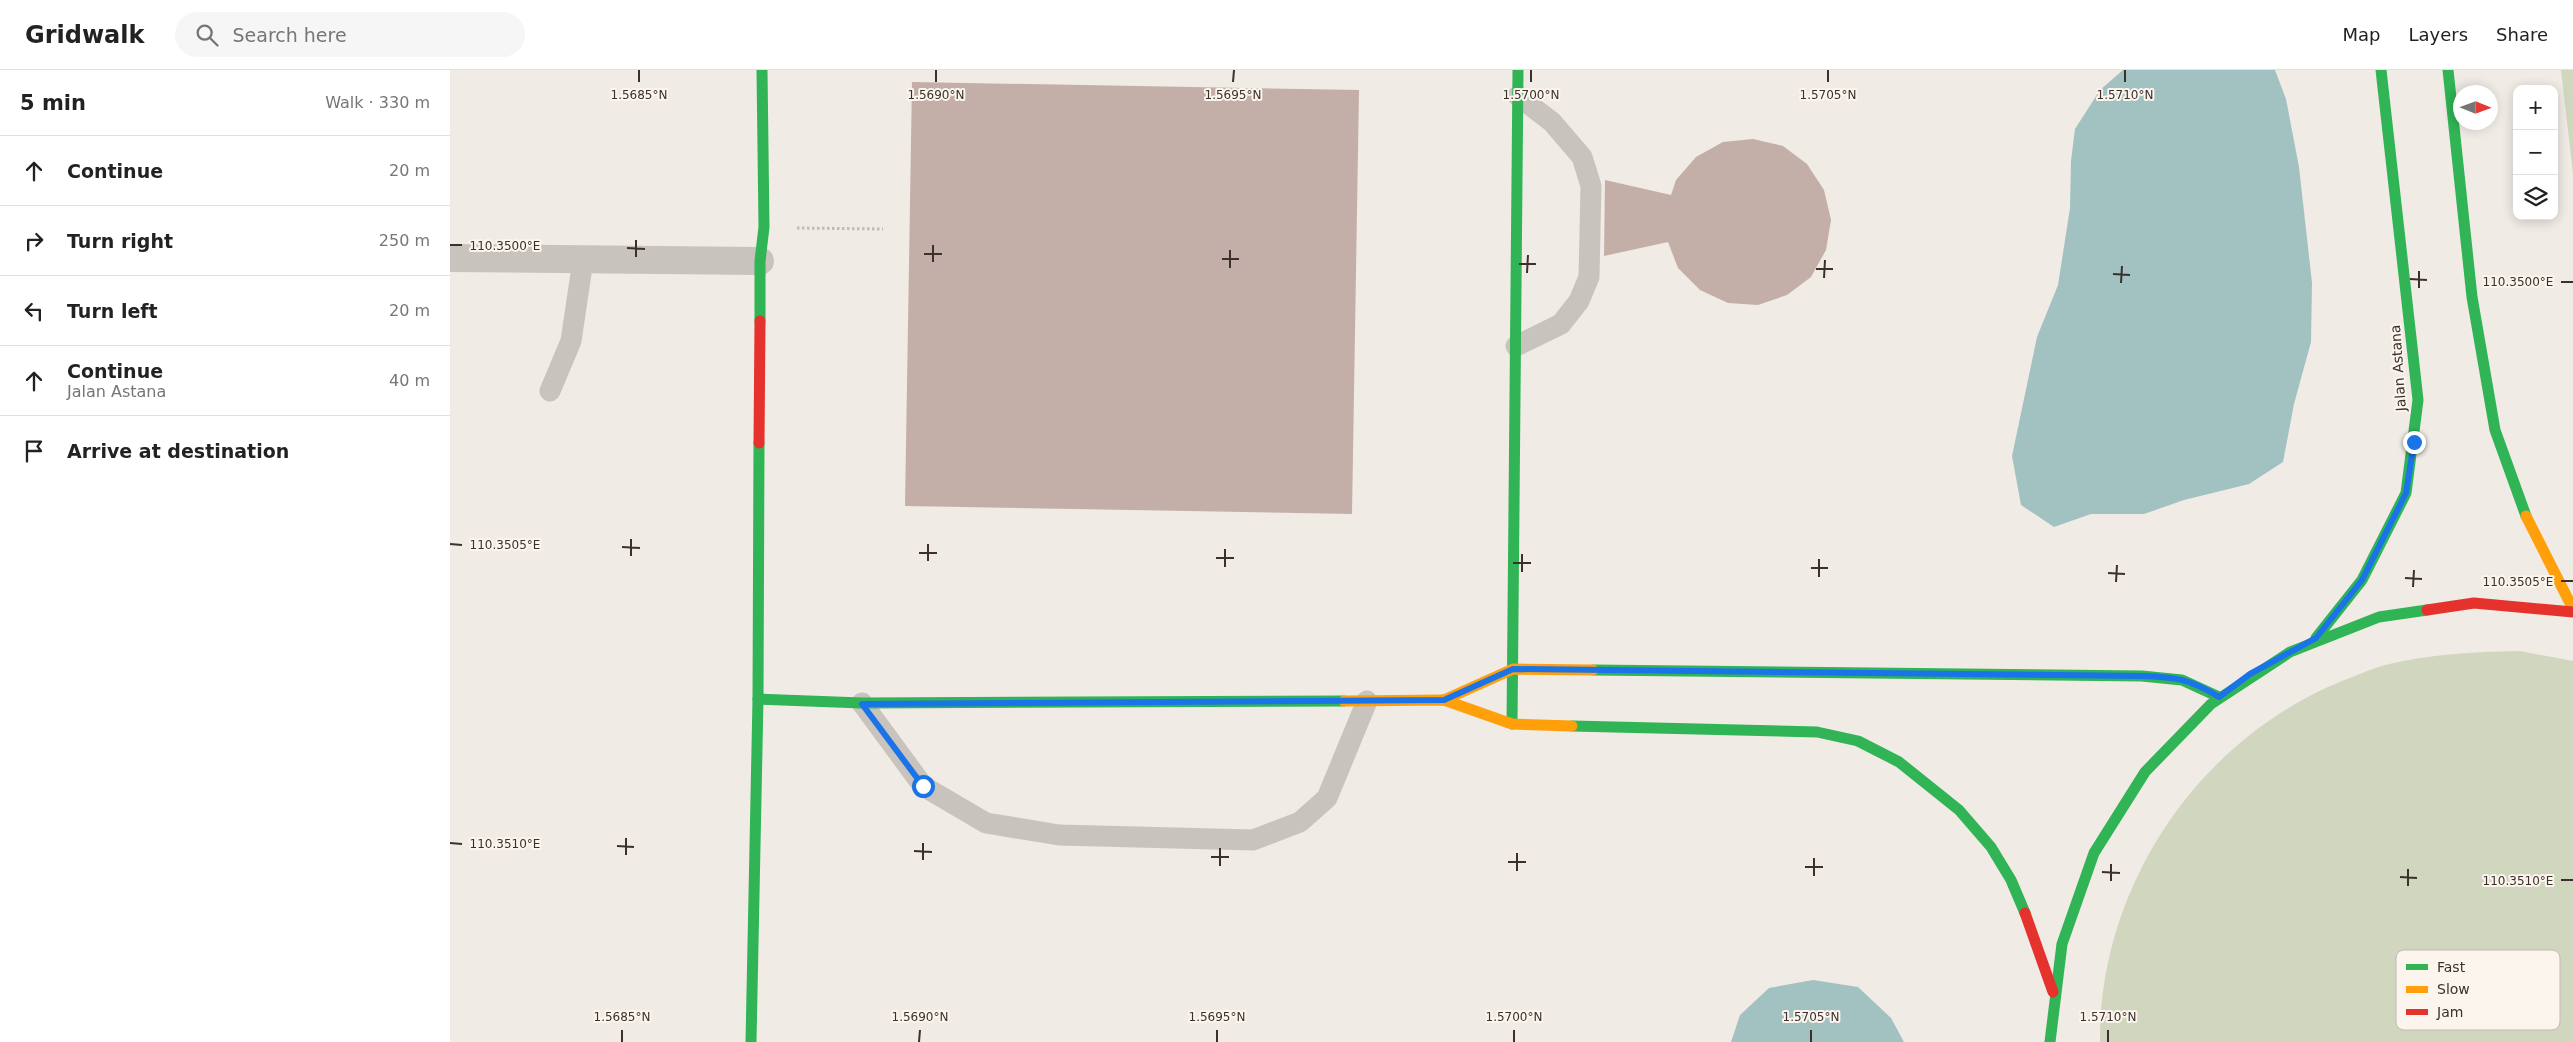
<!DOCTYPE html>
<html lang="en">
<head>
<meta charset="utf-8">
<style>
	body { margin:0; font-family:"DejaVu Sans",sans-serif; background:#f6f6f6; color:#222 }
	.controls { position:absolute; right:15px; top:15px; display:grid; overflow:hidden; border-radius:10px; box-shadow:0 2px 12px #0003 }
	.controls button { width:45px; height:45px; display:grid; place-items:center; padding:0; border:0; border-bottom:1px solid #e0e0e0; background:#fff; color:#222; font:25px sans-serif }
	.compass { position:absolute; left:2003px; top:15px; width:45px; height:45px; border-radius:50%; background:#fff; box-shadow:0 2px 12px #0003; rotate:91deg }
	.stop { position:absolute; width:15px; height:15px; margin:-11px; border:4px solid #1a73e8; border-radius:50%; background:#fff }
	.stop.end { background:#1a73e8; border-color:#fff; box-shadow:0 1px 5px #0008 }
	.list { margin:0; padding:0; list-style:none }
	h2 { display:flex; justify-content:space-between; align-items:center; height:65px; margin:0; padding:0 20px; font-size:21px }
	h2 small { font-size:16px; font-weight:400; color:#767676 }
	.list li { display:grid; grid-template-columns:32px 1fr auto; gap:15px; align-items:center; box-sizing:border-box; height:70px; padding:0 20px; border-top:1px solid #e0e0e0 }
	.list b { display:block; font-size:19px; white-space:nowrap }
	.list p { margin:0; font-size:16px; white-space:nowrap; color:#767676 }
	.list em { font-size:16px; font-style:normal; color:#767676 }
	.icon { flex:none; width:28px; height:28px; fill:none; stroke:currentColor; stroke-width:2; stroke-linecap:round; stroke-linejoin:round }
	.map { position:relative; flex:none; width:2123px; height:972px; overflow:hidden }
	header { display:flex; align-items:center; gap:30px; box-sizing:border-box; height:70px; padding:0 25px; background:#fff; border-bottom:1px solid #e0e0e0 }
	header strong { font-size:24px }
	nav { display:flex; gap:28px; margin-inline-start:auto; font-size:18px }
	.search { width:350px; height:45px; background:#f6f6f6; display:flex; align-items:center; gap:12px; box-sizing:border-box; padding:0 18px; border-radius:28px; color:#767676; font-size:19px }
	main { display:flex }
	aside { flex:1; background:#fff }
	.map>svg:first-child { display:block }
	.green { fill:#d1d6bf }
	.water { fill:#a1c2c1 }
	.building { fill:#c3afa7 }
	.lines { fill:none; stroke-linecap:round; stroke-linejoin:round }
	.path { stroke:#c2bbb6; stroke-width:3; stroke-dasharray:2.5 2.5; stroke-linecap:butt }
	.lane { stroke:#c9c3be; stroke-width:21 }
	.street { stroke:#c9c3be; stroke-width:28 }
	.fast { stroke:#30b455; stroke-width:11 }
	.slow { stroke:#ff9f0a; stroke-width:11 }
	.jam { stroke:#e5322d; stroke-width:11 }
	.route { stroke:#1a73e8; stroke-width:6 }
	.ticks { fill:none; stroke:#3b302b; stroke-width:2 }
	.labels { text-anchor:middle; stroke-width:4; stroke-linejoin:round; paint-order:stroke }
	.street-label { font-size:14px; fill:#3b302b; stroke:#fbf5ee }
	.key { fill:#fbf5ee; stroke:#c1bab4; stroke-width:1 }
	.key-label { font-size:14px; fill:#3b302b }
	.ticks-label { font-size:12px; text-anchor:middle; fill:#3b302b; stroke:#fbf5ee; stroke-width:4; stroke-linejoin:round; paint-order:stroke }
</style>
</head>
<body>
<header>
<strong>Gridwalk</strong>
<div class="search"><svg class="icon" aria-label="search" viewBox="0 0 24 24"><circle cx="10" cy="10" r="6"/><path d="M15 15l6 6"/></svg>Search here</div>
<nav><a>Map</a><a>Layers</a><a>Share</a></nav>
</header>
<main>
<aside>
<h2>5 min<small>Walk · 330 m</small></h2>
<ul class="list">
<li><svg class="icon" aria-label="ahead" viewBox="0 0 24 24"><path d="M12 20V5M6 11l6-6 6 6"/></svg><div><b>Continue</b></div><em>20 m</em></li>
<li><svg class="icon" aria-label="right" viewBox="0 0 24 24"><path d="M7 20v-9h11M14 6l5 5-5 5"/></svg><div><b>Turn right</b></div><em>250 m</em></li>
<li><svg class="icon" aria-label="left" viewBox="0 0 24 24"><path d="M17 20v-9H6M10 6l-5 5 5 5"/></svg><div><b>Turn left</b></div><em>20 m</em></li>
<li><svg class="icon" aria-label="ahead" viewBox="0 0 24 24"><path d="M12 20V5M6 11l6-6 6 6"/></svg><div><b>Continue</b><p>Jalan Astana</p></div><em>40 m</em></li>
<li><svg class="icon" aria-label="arrive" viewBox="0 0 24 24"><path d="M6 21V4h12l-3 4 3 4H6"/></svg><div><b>Arrive at destination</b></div></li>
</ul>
</aside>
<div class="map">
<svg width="2123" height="972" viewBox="0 0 2123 972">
	<rect width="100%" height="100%" fill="#f0ebe5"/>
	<g class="green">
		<path d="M2111,0H2123V104Z"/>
		<path d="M2070,581L2123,591V972H1650C1649,817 1748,669 1892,611C1906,606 1920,599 1935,595C1980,584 2023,582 2070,581Z"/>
	</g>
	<g class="water">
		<path d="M1673,0H1825L1836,29L1849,97L1862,213L1861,272L1844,334L1833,392L1799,414L1734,430L1694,444H1641L1604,457L1571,435L1562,386L1587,267L1608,215L1620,138L1621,91L1625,59L1650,20Z"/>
		<path d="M1363,910L1408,917L1441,948L1454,972H1281L1290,945L1319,918Z"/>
	</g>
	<g class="building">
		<path d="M462,12L909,20L902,444L455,436Z"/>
		<path d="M1303,69L1333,76L1357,94L1374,120L1381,150L1376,180L1361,207L1337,225L1308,235L1278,233L1250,220L1228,198L1218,172L1154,186L1155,110L1221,125L1226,110L1246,87L1273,72Z"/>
	</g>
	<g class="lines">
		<path class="path" d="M347,158L433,159"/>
		<g class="lane">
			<path d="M1066,276L1111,254L1129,231L1139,207L1141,116L1132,87L1102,52L1068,26"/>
			<path d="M100,321L121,271L133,190"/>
			<path d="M412,633L473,716L536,753L609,765L803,770L850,752L877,728L917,631"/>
		</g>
		<path class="street" d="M0,188L310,191"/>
		<g class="fast">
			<path d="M1998,0L2022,227L2045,360L2076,446"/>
			<path d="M310,251V191L314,157L312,0"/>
			<path d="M1866,568L1912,510L1956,423L1968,330L1931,0"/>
			<path d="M1143,600L1692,606L1732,610L1769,627"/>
			<path d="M308,629L412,633L894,631"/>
			<path d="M1062,654L1068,0"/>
			<path d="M1122,656L1367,662L1408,671L1449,692L1509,740L1541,777L1561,810L1575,843"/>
			<path d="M301,972L308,629L309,373"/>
			<path d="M1600,972L1612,874L1644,783L1695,702L1761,634L1840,582L1929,547L1977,540"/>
		</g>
		<g class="slow">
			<path d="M2076,446L2123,539"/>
			<path d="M994,630L1063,599L1143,600"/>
			<path d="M894,631L994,630L1062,654L1122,656"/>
		</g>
		<g class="jam">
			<path d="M309,373L310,251"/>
			<path d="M1977,540L2024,533L2123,542"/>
			<path d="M1575,843L1603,922"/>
		</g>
	</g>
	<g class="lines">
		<path class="route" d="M473,716L412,634L994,630L1063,599L1692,606C1726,607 1740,609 1769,627L1800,604L1866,568L1912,510L1956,423L1964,372"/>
	</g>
	<path class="ticks" d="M189,12V0M486,12V0M783,12L784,0M1081,12V0M1378,12V0M1675,12V0M0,175H12M177,178L195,179M474,184H492M186,187V170M772,189H789M483,192V175M1069,194H1086M780,198V180M1366,199H1383M1077,203L1078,185M1663,204L1680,205M1374,208L1375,190M1960,209L1977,210M2111,212H2123M1671,213L1672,196M1969,218V201M0,474L12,475M172,477L190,478M469,483H487M181,486V469M766,488H784M478,491V474M1063,493H1081M775,497V479M1361,498H1378M1072,502V484M1658,503L1675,504M1369,507V489M1955,508L1972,509M2111,511H2123M1666,512L1667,495M1963,517L1964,500M0,773L12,774M167,776L184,777M464,781L482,782M176,785V768M761,787H779M473,790V773M1058,792H1076M770,796V778M1355,797H1373M1067,801V783M1652,802L1670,803M1364,806V788M1950,807L1967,808M2111,810H2123M1661,811V794M1958,816V799M172,972V960M469,972L470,960M767,972V960M1064,972V960M1361,972V960M1658,972V960"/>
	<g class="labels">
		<g class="street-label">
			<text transform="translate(1948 298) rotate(-94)" y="5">Jalan Astana</text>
		</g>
	</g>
	<rect x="1946" y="880" width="164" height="80" rx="8" class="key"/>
	<rect x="1956" y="894" width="22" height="6" fill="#30b455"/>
	<rect x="1956" y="916" width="22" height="7" fill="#ff9f0a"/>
	<rect x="1956" y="939" width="22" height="6" fill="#e5322d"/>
	<g class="key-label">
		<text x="1987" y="902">Fast</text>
		<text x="1987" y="924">Slow</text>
		<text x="1987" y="947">Jam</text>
	</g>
	<g class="ticks-label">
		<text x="189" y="29">1.5685°N</text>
		<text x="486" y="29">1.5690°N</text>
		<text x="783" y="29">1.5695°N</text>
		<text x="1081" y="29">1.5700°N</text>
		<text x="1378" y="29">1.5705°N</text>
		<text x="1675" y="29">1.5710°N</text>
		<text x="55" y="180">110.3500°E</text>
		<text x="2068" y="216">110.3500°E</text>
		<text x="55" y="479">110.3505°E</text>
		<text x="2068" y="516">110.3505°E</text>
		<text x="55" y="778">110.3510°E</text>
		<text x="2068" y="815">110.3510°E</text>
		<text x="172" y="951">1.5685°N</text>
		<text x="470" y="951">1.5690°N</text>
		<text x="767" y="951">1.5695°N</text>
		<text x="1064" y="951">1.5700°N</text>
		<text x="1361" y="951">1.5705°N</text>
		<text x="1658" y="951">1.5710°N</text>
	</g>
</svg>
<div class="controls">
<button>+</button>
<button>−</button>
<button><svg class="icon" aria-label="layers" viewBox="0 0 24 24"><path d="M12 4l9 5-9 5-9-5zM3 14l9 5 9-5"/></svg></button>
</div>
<svg class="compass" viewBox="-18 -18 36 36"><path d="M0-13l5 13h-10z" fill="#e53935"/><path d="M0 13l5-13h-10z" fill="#767676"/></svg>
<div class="stop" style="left:473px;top:716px"></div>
<div class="stop end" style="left:1964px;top:372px"></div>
</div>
</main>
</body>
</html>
